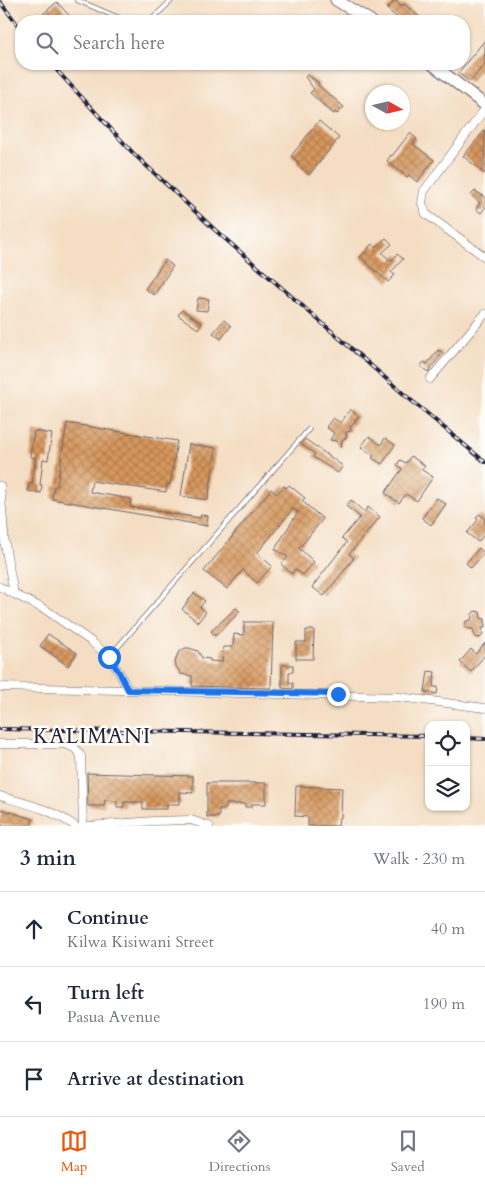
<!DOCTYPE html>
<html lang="en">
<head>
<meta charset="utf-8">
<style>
	body { margin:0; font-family:Cardo,serif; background:#f2f2f3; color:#1f2937 }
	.controls { position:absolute; right:15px; bottom:15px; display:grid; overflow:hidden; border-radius:10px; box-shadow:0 1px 4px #0004 }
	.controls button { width:45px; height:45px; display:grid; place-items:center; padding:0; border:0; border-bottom:1px solid #e0e1e3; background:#fff; color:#1f2937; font:25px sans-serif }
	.compass { position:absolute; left:365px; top:85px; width:45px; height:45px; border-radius:50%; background:#fff; box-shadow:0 1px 4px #0004; rotate:98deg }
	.stop { position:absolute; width:15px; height:15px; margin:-11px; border:4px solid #1a73e8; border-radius:50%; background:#fff }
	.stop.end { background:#1a73e8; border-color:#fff; box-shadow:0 1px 5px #0008 }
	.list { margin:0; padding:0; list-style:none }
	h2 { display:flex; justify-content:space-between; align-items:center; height:65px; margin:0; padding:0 20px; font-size:21px }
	h2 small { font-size:16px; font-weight:400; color:#747a83 }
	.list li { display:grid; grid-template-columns:32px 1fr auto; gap:15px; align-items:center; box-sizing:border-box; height:75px; padding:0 20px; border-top:1px solid #e0e1e3 }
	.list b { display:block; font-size:19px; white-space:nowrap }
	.list p { margin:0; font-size:16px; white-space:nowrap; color:#747a83 }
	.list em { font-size:16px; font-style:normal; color:#747a83 }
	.icon { flex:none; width:28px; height:28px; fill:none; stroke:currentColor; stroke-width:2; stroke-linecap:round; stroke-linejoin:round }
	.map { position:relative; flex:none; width:485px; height:826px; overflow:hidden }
	.search { position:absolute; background:#fff; box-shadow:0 1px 4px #0004; left:15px; right:15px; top:15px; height:55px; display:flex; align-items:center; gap:12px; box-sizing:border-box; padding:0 18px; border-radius:20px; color:#747a83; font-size:19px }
	.sheet { height:290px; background:#fff }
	nav { display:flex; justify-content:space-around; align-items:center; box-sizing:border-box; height:70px; border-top:1px solid #e0e1e3; background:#fff; font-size:14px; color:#747a83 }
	nav a { display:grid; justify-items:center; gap:2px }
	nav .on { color:#ea580c }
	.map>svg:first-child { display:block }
	.building { fill:url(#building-cross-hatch) }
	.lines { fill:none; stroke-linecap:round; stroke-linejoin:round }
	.lane-casing { stroke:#6c636a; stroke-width:5.5 }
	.street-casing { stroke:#6c636a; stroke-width:9 }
	.secondary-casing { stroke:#6c636a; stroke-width:13 }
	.lane { stroke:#fff; stroke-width:4 }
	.street { stroke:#fff; stroke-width:8 }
	.secondary { stroke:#fff; stroke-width:11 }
	.rail-casing { stroke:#22223b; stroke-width:4 }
	.rail { stroke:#fdfcf7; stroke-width:2; stroke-dasharray:5.5; stroke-linecap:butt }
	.route { stroke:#1a73e8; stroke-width:6 }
	.labels { text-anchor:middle; stroke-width:5; stroke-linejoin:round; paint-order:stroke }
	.quarter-label { font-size:21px; letter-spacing:1px; fill:#22223b; stroke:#fdfcf7 }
</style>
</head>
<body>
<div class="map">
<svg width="485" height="826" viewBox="0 0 485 826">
	<defs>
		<pattern id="building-cross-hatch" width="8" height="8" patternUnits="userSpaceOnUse" patternTransform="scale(1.25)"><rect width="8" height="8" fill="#d7975d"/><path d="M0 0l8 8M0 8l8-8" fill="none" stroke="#ae7b4e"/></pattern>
	</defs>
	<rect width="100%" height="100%" fill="#fdfcf7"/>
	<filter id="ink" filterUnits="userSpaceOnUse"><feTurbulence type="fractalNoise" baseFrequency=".02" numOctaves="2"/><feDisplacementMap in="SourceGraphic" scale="10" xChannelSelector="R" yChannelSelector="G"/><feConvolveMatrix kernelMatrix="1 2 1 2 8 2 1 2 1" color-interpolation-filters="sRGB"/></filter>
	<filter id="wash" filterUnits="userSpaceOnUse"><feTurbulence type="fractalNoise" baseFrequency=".0096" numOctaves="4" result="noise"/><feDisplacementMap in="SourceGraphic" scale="20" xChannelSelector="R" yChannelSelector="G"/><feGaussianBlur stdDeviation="1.12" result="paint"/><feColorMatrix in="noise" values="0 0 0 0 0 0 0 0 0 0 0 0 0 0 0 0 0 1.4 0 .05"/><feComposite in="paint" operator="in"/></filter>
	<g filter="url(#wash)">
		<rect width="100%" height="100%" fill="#f4ddc2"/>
		<g id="blocks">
			<g class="building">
				<path d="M395,0L402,6L404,4L418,16L414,21H401L387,9Z"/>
				<path d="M57,2L74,21H49L43,14Z"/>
				<path d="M485,40V64L470,82L458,73Z"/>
				<path d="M307,75L319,83L318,85L344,107L337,114L335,112L334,114L310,93L314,89L305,77Z"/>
				<path d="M319,121L339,138L309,175L297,164L298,162L291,156Z"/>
				<path d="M485,130V174L463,156Z"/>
				<path d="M410,133L417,139L413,144L434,160L417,182L409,175L407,177L387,161L391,155L392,156Z"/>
				<path d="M475,191L485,197V208L481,213L476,209L480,203L471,195Z"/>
				<path d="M386,238L392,244L382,253L391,261L397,254L403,259L391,272L395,275L388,282L360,257L372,244L375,248Z"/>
				<path d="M165,260L173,266L154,295L145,289Z"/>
				<path d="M198,298L209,299L207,311L196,310Z"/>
				<path d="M182,310L202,323L198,329L178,315Z"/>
				<path d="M224,320L231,326L221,339L213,333Z"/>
				<path d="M438,350L443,353L428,372L420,366L424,362L427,364Z"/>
				<path d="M350,409L359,417L355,420V423L350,427L351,431L346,432V438L342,440L341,448L336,441L330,440L334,433L326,427L333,418L341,423Z"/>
				<path d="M67,423L177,441L170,485L167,484L166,492L92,481L90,492L131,499L130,507L200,518L201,515L208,516L207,526L52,499L54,486H57Z"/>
				<path d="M34,431L52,434L48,460L43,459L40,485H42L41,493L28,491L29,483L32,484L36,458L30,457Z"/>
				<path d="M369,436L381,445L385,438L395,445L382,464L372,458L374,456L361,447Z"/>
				<path d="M305,439L343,466L338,473L313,457L315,454L301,444Z"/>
				<path d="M189,444L216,448L208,500L181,496Z"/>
				<path d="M411,456L425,466L422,470L433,477L417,501L406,494L399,503L385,493L402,469L397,465L400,460L406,463Z"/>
				<path d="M289,485L305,498L302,501L323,519L299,548L314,562L303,575L295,569L292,574L281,564L288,557L275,549L298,512L293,509L257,553L272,566L257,583L243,570L227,589L204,571L271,489L277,494L284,486L286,488Z"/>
				<path d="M437,498L446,504L431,525L422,518Z"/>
				<path d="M351,500L364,512L368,507L380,517L349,554L354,558L324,596L312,587L347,542L342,538L360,517L346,506Z"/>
				<path d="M479,514L485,518V533L478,542L467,533L478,520L476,518Z"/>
				<path d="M479,548L484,553L471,568L466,563Z"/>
				<path d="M194,593L205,601L200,607L206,612L198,622L182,609Z"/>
				<path d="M236,608L240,612L215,636L211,631Z"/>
				<path d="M475,611L480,612L481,618L485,619V628H482L483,635L480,638L475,637L473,629H468L464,627L466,621L471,620L472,614Z"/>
				<path d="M244,622H273L271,688L192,686V676L181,674L176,666L175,662L178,653L185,648H189L198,651L202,658L210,659V661L222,662L223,647H233L234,634L244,635Z"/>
				<path d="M306,630H314L313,659H296V642H306Z"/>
				<path d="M48,634L77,653L68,666L40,646Z"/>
				<path d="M485,643V655L471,672L460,662L471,649L476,654Z"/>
				<path d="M282,665H293V672H289V683H293V689L282,688Z"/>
				<path d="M428,671L435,672L433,687H438L437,694L425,692Z"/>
				<path d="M87,773L193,776V793L180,792V804H167V809H143V802H124V807H117V801L105,800L104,806H88Z"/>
				<path d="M207,783H266V804H252V807H245V804H226V809H219V817H207Z"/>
				<path d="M296,786L342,788L341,818H339L338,826H308V817L295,816Z"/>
				<path d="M1,809L33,819L31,826L0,825Z"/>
			</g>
		</g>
	</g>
	<g filter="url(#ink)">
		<use href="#blocks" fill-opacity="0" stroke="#6c636a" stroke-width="1"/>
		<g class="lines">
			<g class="lane-casing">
				<g id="lane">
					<path d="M77,0L126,21"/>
					<path d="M135,21L151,20L172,0"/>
					<path d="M109,657L309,429"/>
				</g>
			</g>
			<g class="street-casing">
				<g id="street">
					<path d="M485,109L424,191L422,203L426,214L485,257"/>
					<path d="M430,379L485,314"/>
					<path d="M0,486L5,545L14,594"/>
					<path d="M0,587L46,610L92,642L109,657L119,672L128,690"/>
					<path d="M0,687L399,697L485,708"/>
					<path d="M0,744H64L75,748L81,756L83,826"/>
					<path d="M0,796C28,804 51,809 75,826"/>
					<path d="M88,826L154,821L191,820L209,826"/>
				</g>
			</g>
			<g class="secondary-casing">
				<g id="secondary">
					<path d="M336,0L371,21"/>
					<path d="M432,64L485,105"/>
				</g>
			</g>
			<use href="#lane" class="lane"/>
			<use href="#street" class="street"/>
			<use href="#secondary" class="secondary"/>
			<g class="rail-casing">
				<g id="rail">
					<path d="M0,2L21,29"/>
					<path d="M51,64L134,154L215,230L406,396L485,462"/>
					<path d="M0,729L429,736"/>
					<path d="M466,738L485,739"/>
				</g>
			</g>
			<use href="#rail" class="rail"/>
		</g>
	</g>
	<g class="lines" filter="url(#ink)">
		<path class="route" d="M109,657L119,672L128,690L338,694"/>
	</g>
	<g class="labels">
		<g class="quarter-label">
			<text x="92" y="743">KALIMANI</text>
		</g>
	</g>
</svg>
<div class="controls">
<button><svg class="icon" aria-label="locate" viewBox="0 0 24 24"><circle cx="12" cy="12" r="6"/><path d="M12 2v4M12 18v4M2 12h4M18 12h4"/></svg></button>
<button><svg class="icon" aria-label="layers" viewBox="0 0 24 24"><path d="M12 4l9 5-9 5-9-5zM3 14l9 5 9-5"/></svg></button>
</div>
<svg class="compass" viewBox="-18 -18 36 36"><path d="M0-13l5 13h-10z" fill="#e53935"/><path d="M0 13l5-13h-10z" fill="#747a83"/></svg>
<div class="stop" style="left:109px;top:657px"></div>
<div class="stop end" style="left:338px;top:694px"></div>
<div class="search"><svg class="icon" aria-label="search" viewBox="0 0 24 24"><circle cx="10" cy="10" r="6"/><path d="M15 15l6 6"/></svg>Search here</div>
</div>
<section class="sheet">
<h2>3 min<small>Walk · 230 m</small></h2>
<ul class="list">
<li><svg class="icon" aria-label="ahead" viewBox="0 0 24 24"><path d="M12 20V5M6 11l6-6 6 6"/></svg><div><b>Continue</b><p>Kilwa Kisiwani Street</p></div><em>40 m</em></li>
<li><svg class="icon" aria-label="left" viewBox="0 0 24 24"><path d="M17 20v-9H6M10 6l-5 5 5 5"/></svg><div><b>Turn left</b><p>Pasua Avenue</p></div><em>190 m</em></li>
<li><svg class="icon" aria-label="arrive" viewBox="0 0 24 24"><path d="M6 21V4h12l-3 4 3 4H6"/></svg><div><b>Arrive at destination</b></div></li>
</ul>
</section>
<nav>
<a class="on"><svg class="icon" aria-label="map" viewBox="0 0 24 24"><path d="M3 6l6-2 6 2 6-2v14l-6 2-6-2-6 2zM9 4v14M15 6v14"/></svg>Map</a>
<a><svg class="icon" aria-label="directions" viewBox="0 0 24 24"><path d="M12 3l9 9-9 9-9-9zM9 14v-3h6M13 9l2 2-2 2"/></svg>Directions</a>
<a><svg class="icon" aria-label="saved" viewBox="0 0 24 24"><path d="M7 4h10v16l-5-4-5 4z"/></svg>Saved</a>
</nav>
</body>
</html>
